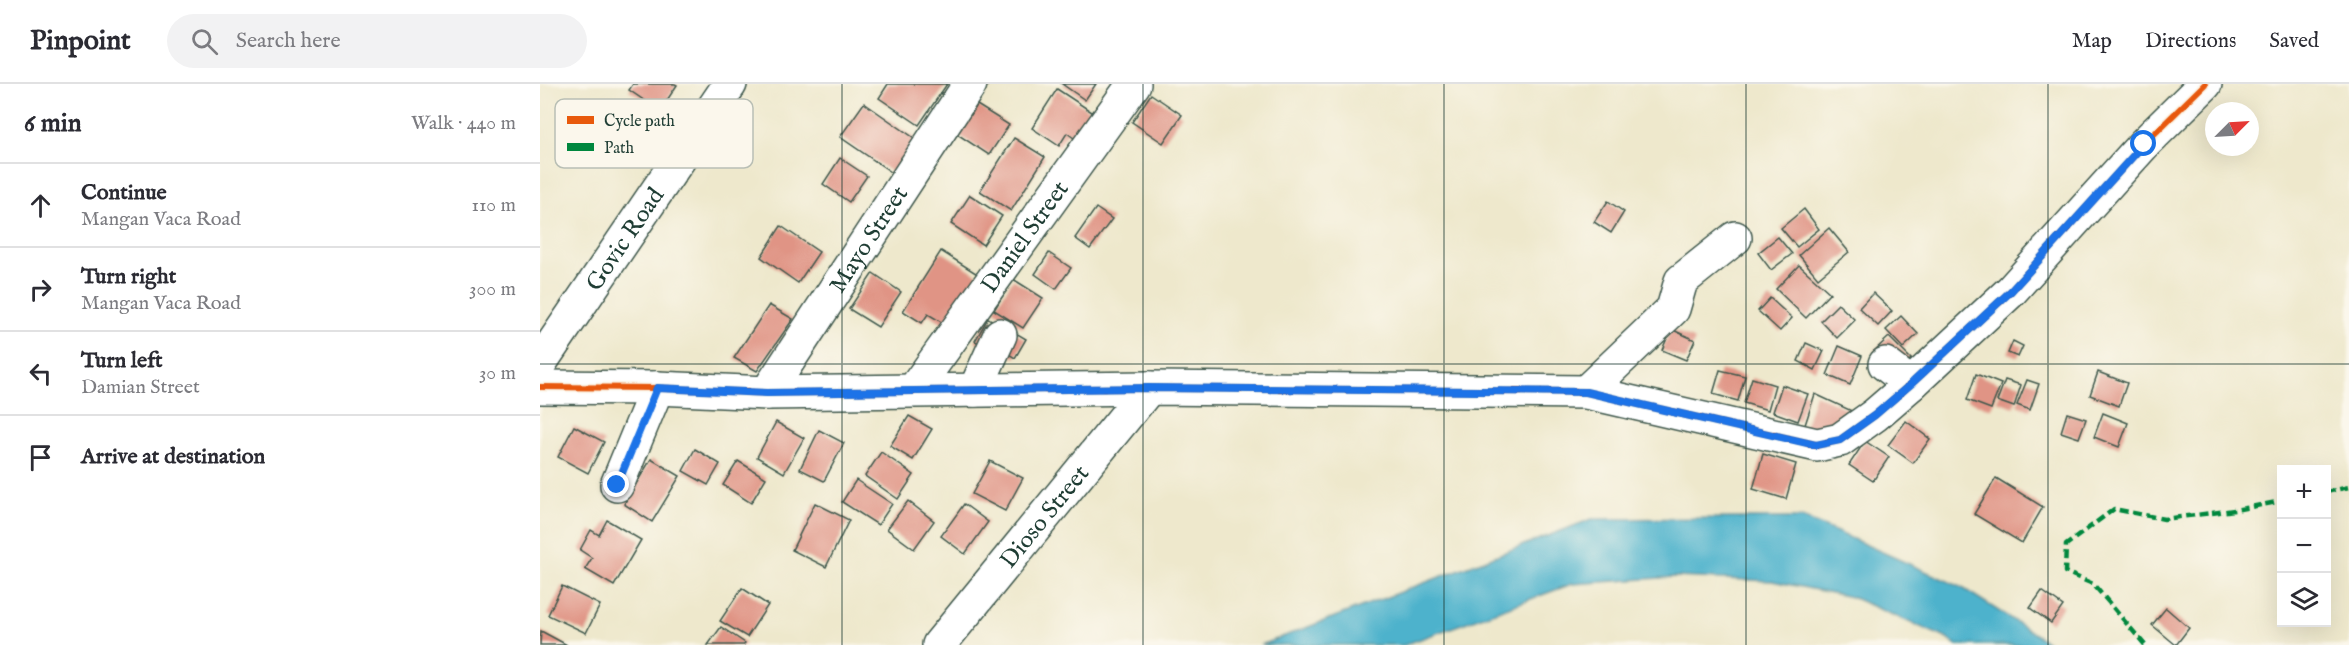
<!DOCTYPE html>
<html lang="en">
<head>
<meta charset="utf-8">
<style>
	body { margin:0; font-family:"IM FELL English",serif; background:#f2f2f3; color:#2b2b33 }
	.controls { position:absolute; right:18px; bottom:18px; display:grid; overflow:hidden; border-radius:0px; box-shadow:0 6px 24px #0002 }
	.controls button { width:54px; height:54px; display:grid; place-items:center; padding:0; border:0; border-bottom:2px solid #e1e1e2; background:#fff; color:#2b2b33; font:30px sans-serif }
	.compass { position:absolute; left:1665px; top:18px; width:54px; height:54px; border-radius:50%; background:#fff; box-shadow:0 6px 24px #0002; rotate:66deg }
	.stop { position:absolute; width:18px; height:18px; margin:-14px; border:4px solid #1a73e8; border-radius:50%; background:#fff }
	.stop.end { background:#1a73e8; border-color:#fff; box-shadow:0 2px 6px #0008 }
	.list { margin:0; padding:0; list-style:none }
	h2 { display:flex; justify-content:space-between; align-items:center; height:78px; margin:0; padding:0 24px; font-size:26px }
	h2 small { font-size:20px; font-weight:400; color:#7c7c81 }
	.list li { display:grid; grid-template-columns:39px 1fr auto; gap:18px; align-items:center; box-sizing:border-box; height:84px; padding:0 24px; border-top:2px solid #e1e1e2 }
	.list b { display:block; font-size:22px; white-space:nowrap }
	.list p { margin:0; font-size:20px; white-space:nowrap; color:#7c7c81 }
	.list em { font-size:20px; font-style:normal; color:#7c7c81 }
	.icon { flex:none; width:33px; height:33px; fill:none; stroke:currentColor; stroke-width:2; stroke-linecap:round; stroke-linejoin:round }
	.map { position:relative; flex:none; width:1809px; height:561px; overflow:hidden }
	header { display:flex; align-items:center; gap:36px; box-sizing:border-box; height:84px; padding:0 30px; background:#fff; border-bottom:2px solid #e1e1e2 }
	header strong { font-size:28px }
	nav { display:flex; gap:33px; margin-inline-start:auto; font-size:21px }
	.search { width:420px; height:54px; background:#f2f2f3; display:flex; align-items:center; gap:15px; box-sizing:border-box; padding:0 21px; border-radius:33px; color:#7c7c81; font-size:22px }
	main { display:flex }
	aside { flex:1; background:#fff }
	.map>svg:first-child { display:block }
	.water { fill:#4db2cc; stroke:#367880; stroke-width:1.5 }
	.building { fill:#e09485 }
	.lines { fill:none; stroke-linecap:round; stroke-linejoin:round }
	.minor-casing { stroke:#3e574b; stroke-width:36 }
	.major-casing { stroke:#3e574b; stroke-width:36 }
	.minor { stroke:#fff; stroke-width:33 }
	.major { stroke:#fff; stroke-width:33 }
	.quiet { stroke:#00873e; stroke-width:4.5; stroke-dasharray:9 4.5; stroke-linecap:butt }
	.cycleway-casing { stroke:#fbf7ec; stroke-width:10 }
	.cycleway { stroke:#e8590c; stroke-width:6 }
	.route { stroke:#1a73e8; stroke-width:8 }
	.grid { fill:none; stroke:#1f3d34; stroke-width:1.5; stroke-opacity:0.55 }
	.labels { text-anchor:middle; stroke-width:4.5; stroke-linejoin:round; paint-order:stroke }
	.street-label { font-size:24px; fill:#1f3d34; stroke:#fbf7ec }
	.key { fill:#fbf7ec; stroke:#b9bfb5; stroke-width:1.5 }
	.key-label { font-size:16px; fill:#1f3d34 }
</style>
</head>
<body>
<header>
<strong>Pinpoint</strong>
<div class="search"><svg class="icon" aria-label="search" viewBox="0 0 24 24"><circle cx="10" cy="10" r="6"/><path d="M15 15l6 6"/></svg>Search here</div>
<nav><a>Map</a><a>Directions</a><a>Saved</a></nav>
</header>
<main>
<aside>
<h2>6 min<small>Walk · 440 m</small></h2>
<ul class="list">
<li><svg class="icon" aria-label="ahead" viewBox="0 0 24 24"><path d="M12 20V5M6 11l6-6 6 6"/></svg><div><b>Continue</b><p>Mangan Vaca Road</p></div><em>110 m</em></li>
<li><svg class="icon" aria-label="right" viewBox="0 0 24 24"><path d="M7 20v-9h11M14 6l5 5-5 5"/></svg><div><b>Turn right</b><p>Mangan Vaca Road</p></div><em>300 m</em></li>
<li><svg class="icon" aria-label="left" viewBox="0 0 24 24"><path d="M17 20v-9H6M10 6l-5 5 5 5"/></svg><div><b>Turn left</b><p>Damian Street</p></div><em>30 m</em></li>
<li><svg class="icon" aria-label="arrive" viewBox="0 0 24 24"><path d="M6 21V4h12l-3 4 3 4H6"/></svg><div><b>Arrive at destination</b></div></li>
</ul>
</aside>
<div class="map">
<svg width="1809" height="561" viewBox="0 0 1809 561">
	<rect width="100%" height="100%" fill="#fbf7ec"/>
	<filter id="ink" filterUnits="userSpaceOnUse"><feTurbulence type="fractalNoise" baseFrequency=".0167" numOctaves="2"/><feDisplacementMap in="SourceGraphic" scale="12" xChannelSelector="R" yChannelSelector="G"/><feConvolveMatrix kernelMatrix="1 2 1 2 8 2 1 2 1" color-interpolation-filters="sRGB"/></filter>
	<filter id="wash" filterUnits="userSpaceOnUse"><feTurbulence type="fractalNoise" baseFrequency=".008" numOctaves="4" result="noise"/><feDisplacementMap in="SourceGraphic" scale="24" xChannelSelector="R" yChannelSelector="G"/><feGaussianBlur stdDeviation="1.35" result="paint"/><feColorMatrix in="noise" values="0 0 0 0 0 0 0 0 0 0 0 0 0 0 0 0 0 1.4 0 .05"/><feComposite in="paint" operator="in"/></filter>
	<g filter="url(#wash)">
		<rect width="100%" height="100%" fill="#eee8cc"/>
		<path class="water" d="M1197,434H1263L1297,448L1421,503L1512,561H1417L1404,553L1311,513L1232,497L1134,493L1032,500L864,561H721L1052,435Z"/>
		<g id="blocks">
			<g class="building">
				<path d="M93,0H135L137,1L120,27L89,6Z"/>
				<path d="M348,0H407L379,41L339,14Z"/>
				<path d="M522,0H556L545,16Z"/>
				<path d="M517,5L555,30L538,57L527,49L519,62L492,44Z"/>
				<path d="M611,10L642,31L623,59L592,38Z"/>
				<path d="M324,19L377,56L354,90L300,53Z"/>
				<path d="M437,21L469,41L449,71L414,48L426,28L431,31Z"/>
				<path d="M474,54L505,73L471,127L440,107Z"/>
				<path d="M300,74L327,92L309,118L283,100Z"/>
				<path d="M430,111L462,132L443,161L411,140Z"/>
				<path d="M1068,117L1084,128L1071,149L1054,138Z"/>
				<path d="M556,124L572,135L550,165L535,154Z"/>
				<path d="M1264,125L1279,145L1257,163L1241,144Z"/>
				<path d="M241,142L279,168L258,199L221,173Z"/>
				<path d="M1289,144L1309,168L1278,194L1259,171Z"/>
				<path d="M1238,153L1252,170L1231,186L1218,169Z"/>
				<path d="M401,167L439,191L408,242L388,230L382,239L363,227Z"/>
				<path d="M509,169L531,184L516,205L495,190Z"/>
				<path d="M1259,181L1290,209L1266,234L1236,205Z"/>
				<path d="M333,189L361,208L338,243L309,225Z"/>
				<path d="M473,195L503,214L483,244L454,226Z"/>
				<path d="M1333,209L1352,227L1338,242L1319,224Z"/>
				<path d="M1230,214L1252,234L1240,247L1218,227Z"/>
				<path d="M1298,220L1315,236L1297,254L1281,237Z"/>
				<path d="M229,221L253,235L217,287L194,274Z"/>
				<path d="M1361,232L1378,250L1363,264L1346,246Z"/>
				<path d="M448,234L466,244L453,267L435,257Z"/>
				<path d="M469,245L486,255L475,274L459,264Z"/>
				<path d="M1131,245L1155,256L1146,276L1122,266Z"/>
				<path d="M1349,253L1371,275L1356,290L1334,267Z"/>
				<path d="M1473,257L1483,262L1478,273L1468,269Z"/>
				<path d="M1266,259L1284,267L1275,286L1258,277Z"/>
				<path d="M1299,262L1322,272L1310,301L1287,291Z"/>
				<path d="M1180,286L1205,292L1198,317L1173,310Z"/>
				<path d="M1558,288L1587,299L1579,322L1550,311Z"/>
				<path d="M1436,290L1461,300L1451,325L1427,316Z"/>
				<path d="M1212,294L1235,301L1228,326L1204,319Z"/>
				<path d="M1465,296L1481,301L1474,323L1457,317Z"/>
				<path d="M1487,296L1499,300L1490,326L1477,321Z"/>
				<path d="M1242,301L1268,310L1258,337L1233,328Z"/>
				<path d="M1275,310L1314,328L1293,341L1273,346L1264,344Z"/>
				<path d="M1527,329L1546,335L1539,354L1521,348Z"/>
				<path d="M1563,329L1588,339L1579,363L1554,353Z"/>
				<path d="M369,332L392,345L373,376L350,362Z"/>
				<path d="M1366,337L1390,355L1373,379L1348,361Z"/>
				<path d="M236,338L264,354L244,389L217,373Z"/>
				<path d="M34,342L64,358L48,389L18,373Z"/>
				<path d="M279,346L304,359L284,397L260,385Z"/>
				<path d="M1325,357L1349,373L1333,397L1309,381Z"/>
				<path d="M155,365L180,380L168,401L143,387Z"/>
				<path d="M341,368L374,391L358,415L325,392Z"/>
				<path d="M1223,370L1256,380L1246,415L1213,405Z"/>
				<path d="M111,375L140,392L112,438L84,420Z"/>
				<path d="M198,377L226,394L211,419L183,401Z"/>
				<path d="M450,377L483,394L465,427L432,410Z"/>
				<path d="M1456,394L1503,423L1482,459L1434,430Z"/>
				<path d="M316,396L352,420L338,441L302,418Z"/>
				<path d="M368,417L394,437L374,465L347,445Z"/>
				<path d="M275,419L309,436L286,483L252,466Z"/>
				<path d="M424,420L448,438L425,470L401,452Z"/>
				<path d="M67,436L101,456L74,502L45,485L52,474L40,466L51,446L59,451Z"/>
				<path d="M22,502L60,521L46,549L8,531Z"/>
				<path d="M202,504L228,521L207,553L180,537Z"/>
				<path d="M1502,507L1523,522L1511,539L1490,524Z"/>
				<path d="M1626,524L1649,544L1636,561L1612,541Z"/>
				<path d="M181,543L205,559L204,561H168Z"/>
				<path d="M1,547L27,561H0Z"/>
			</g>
		</g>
	</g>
	<g filter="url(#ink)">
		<use href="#blocks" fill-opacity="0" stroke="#3e574b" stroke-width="1.5"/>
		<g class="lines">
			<g class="minor-casing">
				<g id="minor">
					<path d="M1345,280L1371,300"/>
					<path d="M0,303L117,304L227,309L609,304L1046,308L1277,361L1300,356L1335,331L1371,300L1471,207L1604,60L1665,0"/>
					<path id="s1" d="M374,306L594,0"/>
					<path d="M435,306L460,251"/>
					<path d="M1046,308L1133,225L1141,197L1195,154"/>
					<path id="s2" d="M227,309L430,0"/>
					<path d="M77,401L117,304"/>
					<path id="s3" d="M399,561L609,304"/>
				</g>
			</g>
			<g class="major-casing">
				<g id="major">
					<path id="s4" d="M0,279L190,0"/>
				</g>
			</g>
			<use href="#minor" class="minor"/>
			<use href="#major" class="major"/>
			<g class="quiet">
				<path d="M1786,408L1809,403"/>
				<path d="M1605,561L1553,500L1525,488L1526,461L1574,425L1624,435L1695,426L1742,417"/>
			</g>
			<g class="cycleway-casing">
				<path id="cycleway" d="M0,303L117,304L227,309L609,304L1046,308L1277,361L1300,356L1335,331L1371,300L1471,207L1604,60L1665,0"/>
			</g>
			<use href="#cycleway" class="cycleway"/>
		</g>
	</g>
	<g class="lines" filter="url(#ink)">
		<path class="route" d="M77,401L117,304L227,309L609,304L1046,308L1276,361L1300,356L1335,331L1371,300L1471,207L1604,60"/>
	</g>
	<path class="grid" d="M302,0V561M603,0V561M904,0V561M1206,0V561M1508,0V561M0,280H1809"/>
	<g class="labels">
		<g class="street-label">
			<text dy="8" stroke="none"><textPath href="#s1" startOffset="189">Daniel Street</textPath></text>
			<text dy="8" stroke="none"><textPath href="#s4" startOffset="150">Govic Road</textPath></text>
			<text dy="8" stroke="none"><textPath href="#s2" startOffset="184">Mayo Street</textPath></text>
			<text dy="8" stroke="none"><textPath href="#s3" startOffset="166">Dioso Street</textPath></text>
		</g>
	</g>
	<rect x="15" y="15" width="198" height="69" rx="9" class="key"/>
	<rect x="27" y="32" width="27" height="8" fill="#e8590c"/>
	<rect x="27" y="59" width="27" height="8" fill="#00873e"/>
	<g class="key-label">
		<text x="64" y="42">Cycle path</text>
		<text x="64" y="69">Path</text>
	</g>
</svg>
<div class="controls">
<button>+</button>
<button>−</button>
<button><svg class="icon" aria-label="layers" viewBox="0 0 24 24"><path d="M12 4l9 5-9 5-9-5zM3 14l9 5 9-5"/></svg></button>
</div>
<svg class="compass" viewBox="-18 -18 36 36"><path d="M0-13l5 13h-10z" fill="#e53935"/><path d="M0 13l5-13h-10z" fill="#7c7c81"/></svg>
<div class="stop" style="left:1604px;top:60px"></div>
<div class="stop end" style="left:77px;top:401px"></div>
</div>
</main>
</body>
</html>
